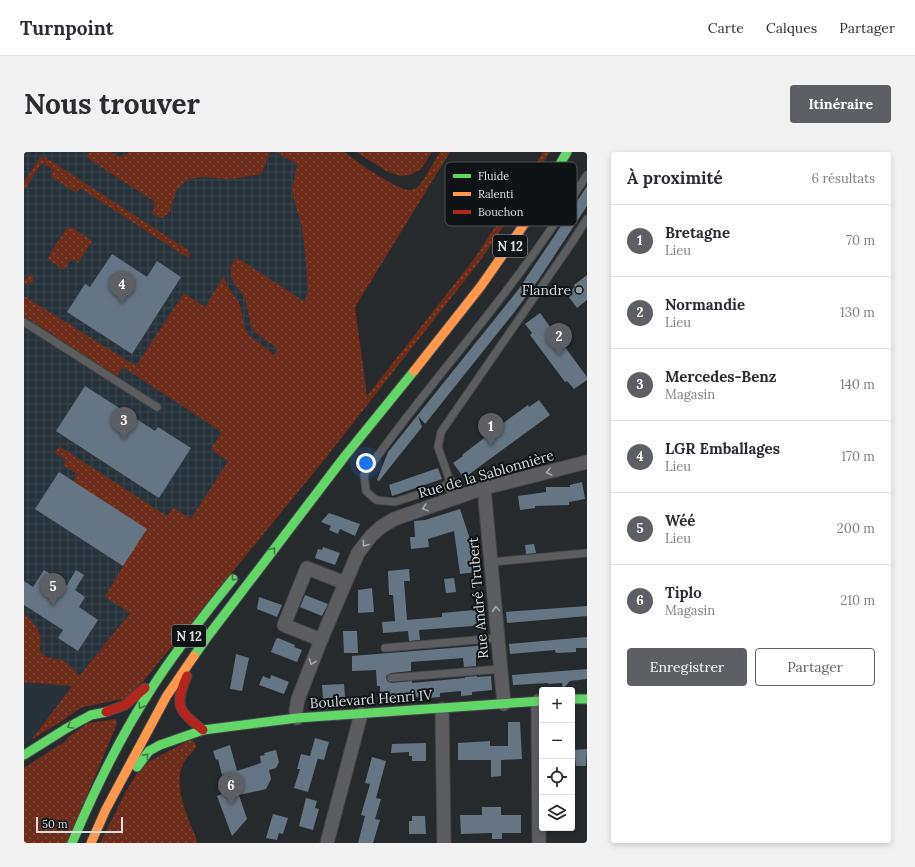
<!DOCTYPE html>
<html lang="fr">
<head>
<meta charset="utf-8">
<style>
	body { margin:0; font-family:Lora,serif; background:#f2f2f3; color:#2b2b33 }
	.controls { position:absolute; right:12px; bottom:12px; display:grid; overflow:hidden; border-radius:4px; box-shadow:0 2px 6px #0003 }
	.controls button { width:36px; height:36px; display:grid; place-items:center; padding:0; border:0; border-bottom:1px solid #e1e1e2; background:#fff; color:#2b2b33; font:20px sans-serif }
	.scale { position:absolute; left:12px; bottom:10px; width:87px; box-sizing:border-box; padding-left:4px; border:2px solid #d9dde0; border-top:0; font-size:11px; line-height:14px; white-space:nowrap; color:#d9dde0; -webkit-text-stroke:3px #101315; paint-order:stroke }
	.you { position:absolute; left:342px; top:311px; width:14px; height:14px; margin:-10px; border:3px solid #fff; border-radius:50%; background:#1a73e8; box-shadow:0 0 0 6px #1a73e833 }
	.badge { display:grid; place-items:center; width:26px; height:26px; border-radius:50%; background:#5d5f64; color:#fff; font-size:13px; font-weight:700 }
	.pin { position:absolute; translate:-50% -33px; filter:drop-shadow(0 1px 2px #0008) }
	.pin::after { content:''; position:absolute; top:21px; width:14px; height:12px; background:inherit; clip-path:polygon(0 0,100% 0,50% 100%) }
	.list { margin:0; padding:0; list-style:none }
	h2 { display:flex; justify-content:space-between; align-items:center; height:52px; margin:0; padding:0 16px; font-size:17px }
	h2 small { font-size:13px; font-weight:400; color:#7c7c81 }
	.list li { display:grid; grid-template-columns:26px 1fr auto; gap:12px; align-items:center; box-sizing:border-box; height:72px; padding:0 16px; border-top:1px solid #e1e1e2 }
	.list b { display:block; font-size:15px; white-space:nowrap }
	.list p { margin:0; font-size:13px; white-space:nowrap; color:#7c7c81 }
	.list em { font-size:13px; font-style:normal; color:#7c7c81 }
	.actions { display:flex; gap:8px; padding:12px 16px }
	.actions a { flex:1; padding:9px 0; border:1px solid #5d5f64; border-radius:4px; text-align:center; font-size:14px; color:#5d5f64 }
	.actions .main { background:#5d5f64; color:#fff }
	.icon { flex:none; width:22px; height:22px; fill:none; stroke:currentColor; stroke-width:2; stroke-linecap:round; stroke-linejoin:round }
	.map { position:relative; flex:none; width:563px; height:691px; overflow:hidden; border-radius:4px }
	header { display:flex; align-items:center; gap:24px; box-sizing:border-box; height:56px; padding:0 20px; background:#fff; border-bottom:1px solid #e1e1e2 }
	header strong { font-size:19px }
	nav { display:flex; gap:22px; margin-inline-start:auto; font-size:14px }
	.intro { display:flex; align-items:center; justify-content:space-between; box-sizing:border-box; height:96px; padding:0 24px }
	h1 { margin:0; font-size:28px }
	.button { padding:10px 18px; border-radius:4px; background:#5d5f64; color:#fff; font-size:14px; font-weight:700 }
	main { display:flex; gap:24px; padding:0 24px }
	aside { flex:1; background:#fff; border-radius:4px; box-shadow:0 2px 6px #0003 }
	.map>svg:first-child { display:block }
	.built { fill:#28323a }
	.industrial { fill:url(#industrial-grid) }
	.grass { fill:url(#grass-dots) }
	.building { fill:#667583 }
	.lines { fill:none; stroke-linecap:round; stroke-linejoin:round }
	.lane-casing { stroke:#444749; stroke-width:9 }
	.street-casing { stroke:#444749; stroke-width:15 }
	.fast-casing { stroke:#444749; stroke-width:11 }
	.slow-casing { stroke:#444749; stroke-width:11 }
	.jam-casing { stroke:#444749; stroke-width:11 }
	.lane { stroke:#5d5d5f; stroke-width:7 }
	.street { stroke:#5d5d5f; stroke-width:13 }
	.fast { stroke:#63d668; stroke-width:9 }
	.slow { stroke:#ff974d; stroke-width:9 }
	.jam { stroke:#b3261e; stroke-width:9 }
	.oneway { stroke:#a7aaac }
	.oneway2 { stroke:#3e7e43 }
	.poi-dot { fill:#9b9ea1; stroke:#101315; stroke-width:1.5 }
	.labels { text-anchor:middle; stroke-width:4; stroke-linejoin:round; paint-order:stroke }
	.shield { fill:#101315; stroke:#9da0a3; stroke-width:1 }
	.shield-label { font-size:13px; font-weight:bold; fill:#d9dde0 }
	.poi-label { font-size:14px; fill:#d9dde0; stroke:#101315; text-anchor:end }
	.street-label { font-size:14px; fill:#d9dde0; stroke:#101315 }
	.key { fill:#101315; stroke:#4c5052; stroke-width:1 }
	.key-label { font-size:11px; fill:#d9dde0 }
</style>
</head>
<body>
<header>
<strong>Turnpoint</strong>
<nav><a>Carte</a><a>Calques</a><a>Partager</a></nav>
</header>
<div class="intro"><h1>Nous trouver</h1><a class="button">Itinéraire</a></div>
<main>
<div class="map">
<svg width="563" height="691" viewBox="0 0 563 691">
	<defs>
		<pattern id="industrial-grid" width="8" height="8" patternUnits="userSpaceOnUse"><rect width="8" height="8" fill="#28323a"/><path d="M0 4h8M4 0v8" fill="none" stroke="#3c464d"/></pattern>
		<pattern id="grass-dots" width="8" height="8" patternUnits="userSpaceOnUse"><rect width="8" height="8" fill="#6e2d1b"/><path d="M2 2h.1M6 6h.1" fill="none" stroke="#824b3c" stroke-width="1.8" stroke-linecap="round"/></pattern>
	</defs>
	<rect width="100%" height="100%" fill="#272a2d"/>
	<path class="built" d="M0,519L48,534L0,595Z"/>
	<path class="industrial" d="M0,0H290L315,173L237,298L55,524L0,519Z"/>
	<g class="grass">
		<path d="M65,0H87L94,4L98,5L105,0H246L237,22C227,24 217,26 206,27C189,27 166,19 154,37C149,44 149,54 144,62L138,66L128,62C131,58 129,54 131,50L63,6Z"/>
		<path d="M252,0H321C330,9 374,38 385,38C390,38 393,36 396,33L416,0H426L331,155L343,244L450,107L485,54L519,0H526L483,69L456,109L300,308L113,537L104,546L59,555L52,559L38,569L7,588L48,534L0,530V461C6,468 14,475 16,484C18,491 13,496 19,502C25,508 32,506 39,509C46,512 51,519 55,524L106,461L81,445L99,414L49,329L53,322L39,313L42,308L31,301L35,294L143,364L149,355L167,367L204,309L187,297L198,280L99,215L93,224L0,164V144L112,214L160,141L181,155L200,124L203,134L215,150L221,176L224,182L250,203L254,197L232,181L227,174L221,146L207,126V115L212,105L281,150L284,137L281,101L278,75L268,40L273,12Z"/>
		<path d="M332,0H408L397,17L386,23L376,24L364,20Z"/>
		<path d="M16,5H21L164,98L166,104L164,106L56,36L52,41L26,24L29,18L18,11L0,38V30Z"/>
		<path d="M49,76L68,89L54,111L47,107L40,118L23,107L42,77Z"/>
		<path d="M7,121L9,125V129L6,132H1L0,127L2,128Z"/>
		<path d="M92,567L93,572L43,691H0V616L43,588V586L64,571Z"/>
		<path d="M168,587L172,593V595C168,601 162,606 159,612C148,636 166,669 174,691H76L102,639L118,613Z"/>
	</g>
	<g class="building">
		<path d="M563,34V54L515,127L492,158L401,272L394,264L398,275L355,329L353,328L364,300L494,138L529,86Z"/>
		<path d="M88,102L123,125L133,109L157,125L108,202L43,160L61,132L66,135Z"/>
		<path d="M563,123V148L553,156L542,141L551,135L550,133Z"/>
		<path d="M516,161L563,225V228L550,237L543,229L541,230L506,183L508,181L501,172Z"/>
		<path d="M61,234L131,279L134,275L167,296L135,346L32,279Z"/>
		<path d="M515,248L526,263L440,326L429,311L439,304L438,303L464,283L465,285L479,274L478,272L504,253L505,255Z"/>
		<path d="M414,316L418,327L368,344L365,333Z"/>
		<path d="M35,320L123,377L99,414L11,357Z"/>
		<path d="M558,330L561,347L545,350V353L511,354V356L496,358L494,344L522,340V335H546V333Z"/>
		<path d="M436,357L446,387H449L453,420L436,422L430,379L404,387L405,395L387,397L386,385H391L390,369L401,368Z"/>
		<path d="M305,361L336,372L331,384L316,377L314,382L305,378L307,374L297,370Z"/>
		<path d="M510,392L512,401L502,402L501,393Z"/>
		<path d="M299,395L316,401L311,413L291,406L294,397L298,398Z"/>
		<path d="M385,417L386,429H380L383,468L418,465V461L461,457L462,473L395,478L396,488L385,489L384,479L359,481L358,470L371,469L369,443H365L364,419Z"/>
		<path d="M20,418L43,433L52,418L60,423L51,438L61,445L55,455L74,468L54,499L34,486L39,478L0,453V429L9,435Z"/>
		<path d="M430,426L432,440L422,441L420,427Z"/>
		<path d="M348,436L350,460L334,461V438Z"/>
		<path d="M281,443L304,452L298,464L276,455Z"/>
		<path d="M235,445L258,453L253,465L233,457Z"/>
		<path d="M563,454V464L483,471L482,460Z"/>
		<path d="M319,479H333L334,501H320Z"/>
		<path d="M563,485V496H552V500L532,501L531,498L486,502L485,492Z"/>
		<path d="M254,486L271,493L270,495L278,498L273,510L247,500L252,487Z"/>
		<path d="M464,493L465,504L452,505V514L440,515L439,506L387,510V519L367,521L362,524L363,529L367,531L388,529V531L441,526V525L453,524V525L467,524L468,538L448,540V543L437,544V539L416,541V545L406,546V543L392,545L391,541L356,543V534H353L352,518L328,519V504Z"/>
		<path d="M212,502L225,506L218,539L206,537Z"/>
		<path d="M563,517V527L546,529L539,537L538,531L524,532V531L489,533L488,523Z"/>
		<path d="M247,523L265,530L260,542L235,533L239,524L246,527Z"/>
		<path d="M320,532L321,545L299,547L298,533Z"/>
		<path d="M484,570H496L498,607L477,608V624L467,625V608H434V591L466,589V594H484Z"/>
		<path d="M291,586L305,590L300,608L291,606H294L284,640L270,636L276,617H273L277,602L286,604Z"/>
		<path d="M402,591V609H388V604H385V600L367,601L368,592Z"/>
		<path d="M206,593L213,619L237,611L236,604L241,603L240,601L252,598L255,610L252,616L245,618L247,627L242,637L215,643L223,667L208,684L193,644L206,639L200,622L198,623L194,607L192,608L189,599Z"/>
		<path d="M563,597L562,614H552L551,606H548V598Z"/>
		<path d="M348,605L362,609L352,646L357,647L351,667L356,668L349,691H334L341,664L337,663L346,632L341,631Z"/>
		<path d="M282,646L293,649L291,656L295,657L289,678L275,674Z"/>
		<path d="M458,655H477V663H497V681H478V687H468V681L437,682L436,663H458Z"/>
		<path d="M249,662L264,666L259,682L255,681L253,688L242,686Z"/>
		<path d="M388,664H401L402,682H385V669H388Z"/>
	</g>
	<g class="lines">
		<g class="lane-casing">
			<g id="lane">
				<path d="M563,23C536,65 507,107 476,147C431,206 382,262 340,323L342,339L352,348L371,350L427,332L414,295L417,280L547,92L563,67"/>
				<path d="M0,170L133,255"/>
				<path d="M467,410L563,401"/>
				<path d="M361,496L474,486"/>
				<path d="M367,526L477,517"/>
			</g>
		</g>
		<g class="street-casing">
			<g id="street">
				<path d="M427,332L432,346"/>
				<path d="M460,336L480,552"/>
				<path d="M297,488L260,473L283,416L321,431"/>
				<path d="M514,549L515,691"/>
				<path d="M418,557L420,691"/>
				<path d="M273,566L272,558L274,547L297,488L334,401L347,384L357,375L370,367L460,336L563,310"/>
				<path d="M303,691L337,562"/>
			</g>
		</g>
		<g class="fast-casing">
			<g id="fast">
				<path d="M501,71L543,0"/>
				<path d="M170,504L184,484L321,304L390,219"/>
				<path d="M548,547H563"/>
				<path d="M179,578L273,566L518,549"/>
				<path d="M0,603L43,576L67,563L82,560"/>
				<path d="M113,615L125,599L136,593L179,578"/>
				<path d="M48,691C70,639 94,589 124,542C149,502 179,464 209,427"/>
			</g>
		</g>
		<g class="slow-casing">
			<g id="slow">
				<path d="M390,219L457,134L501,71"/>
				<path d="M67,691L82,657L142,545L170,504"/>
			</g>
		</g>
		<g class="jam-casing">
			<g id="jam">
				<path d="M163,524C150,554 154,558 179,578"/>
				<path d="M82,560L101,553L121,536"/>
			</g>
		</g>
		<use href="#lane" class="lane"/>
		<use href="#street" class="street"/>
		<use href="#fast" class="fast"/>
		<use href="#slow" class="slow"/>
		<use href="#jam" class="jam"/>
	</g>
	<defs><path id="oneway-chevron" d="M-2-3.5L2.5 0L-2 3.5" fill="none" stroke-width="1.6" stroke-linecap="round" stroke-linejoin="round"/></defs>
	<g class="oneway">
		<use href="#oneway-chevron" transform="translate(525 320) rotate(166)"/>
		<use href="#oneway-chevron" transform="translate(401 356) rotate(161)"/>
		<use href="#oneway-chevron" transform="translate(341 392) rotate(126)"/>
		<use href="#oneway-chevron" transform="translate(472 457) rotate(-95)"/>
		<use href="#oneway-chevron" transform="translate(288 510) rotate(111)"/>
	</g>
	<g class="oneway2">
		<use href="#oneway-chevron" transform="translate(249 398) rotate(-52)"/>
		<use href="#oneway-chevron" transform="translate(210 426) rotate(130)"/>
		<use href="#oneway-chevron" transform="translate(117 554) rotate(121)"/>
		<use href="#oneway-chevron" transform="translate(46 574) rotate(150)"/>
		<use href="#oneway-chevron" transform="translate(122 604) rotate(-49)"/>
	</g>
	<circle class="poi-dot" cx="555" cy="138" r="4"/>
	<g class="labels">
		<g class="shield">
			<rect x="469" y="83" width="34" height="22" rx="3"/>
			<rect x="148" y="473" width="34" height="22" rx="3"/>
		</g>
		<g class="shield-label">
			<text x="486" y="99">N 12</text>
			<text x="165" y="489">N 12</text>
		</g>
		<g class="poi-label">
			<text x="547" y="143">Flandre</text>
		</g>
		<g class="street-label">
			<text transform="translate(462 322) rotate(-16)" y="5">Rue de la Sablonnière</text>
			<text transform="translate(454 446) rotate(-95)" y="5">Rue André Trubert</text>
			<text transform="translate(347 547) rotate(-4)" y="5">Boulevard Henri IV</text>
		</g>
	</g>
	<rect x="421" y="10" width="132" height="64" rx="6" class="key"/>
	<rect x="429" y="22" width="18" height="4" fill="#63d668"/>
	<rect x="429" y="40" width="18" height="4" fill="#ff974d"/>
	<rect x="429" y="58" width="18" height="4" fill="#b3261e"/>
	<g class="key-label">
		<text x="454" y="28">Fluide</text>
		<text x="454" y="46">Ralenti</text>
		<text x="454" y="64">Bouchon</text>
	</g>
</svg>
<div class="controls">
<button>+</button>
<button>−</button>
<button><svg class="icon" aria-label="locate" viewBox="0 0 24 24"><circle cx="12" cy="12" r="6"/><path d="M12 2v4M12 18v4M2 12h4M18 12h4"/></svg></button>
<button><svg class="icon" aria-label="layers" viewBox="0 0 24 24"><path d="M12 4l9 5-9 5-9-5zM3 14l9 5 9-5"/></svg></button>
</div>
<div class="scale">50 m</div>
<div class="you"></div>
<div class="pin badge" style="left:467px;top:294px">1</div>
<div class="pin badge" style="left:535px;top:204px">2</div>
<div class="pin badge" style="left:100px;top:288px">3</div>
<div class="pin badge" style="left:98px;top:152px">4</div>
<div class="pin badge" style="left:29px;top:454px">5</div>
<div class="pin badge" style="left:207px;top:653px">6</div>
</div>
<aside>
<h2>À proximité<small>6 résultats</small></h2>
<ul class="list">
<li><span class="badge">1</span><div><b>Bretagne</b><p>Lieu</p></div><em>70 m</em></li>
<li><span class="badge">2</span><div><b>Normandie</b><p>Lieu</p></div><em>130 m</em></li>
<li><span class="badge">3</span><div><b>Mercedes-Benz</b><p>Magasin</p></div><em>140 m</em></li>
<li><span class="badge">4</span><div><b>LGR Emballages</b><p>Lieu</p></div><em>170 m</em></li>
<li><span class="badge">5</span><div><b>Wéé</b><p>Lieu</p></div><em>200 m</em></li>
<li><span class="badge">6</span><div><b>Tiplo</b><p>Magasin</p></div><em>210 m</em></li>
</ul>
<div class="actions"><a class="main">Enregistrer</a><a>Partager</a></div>
</aside>
</main>
</body>
</html>
